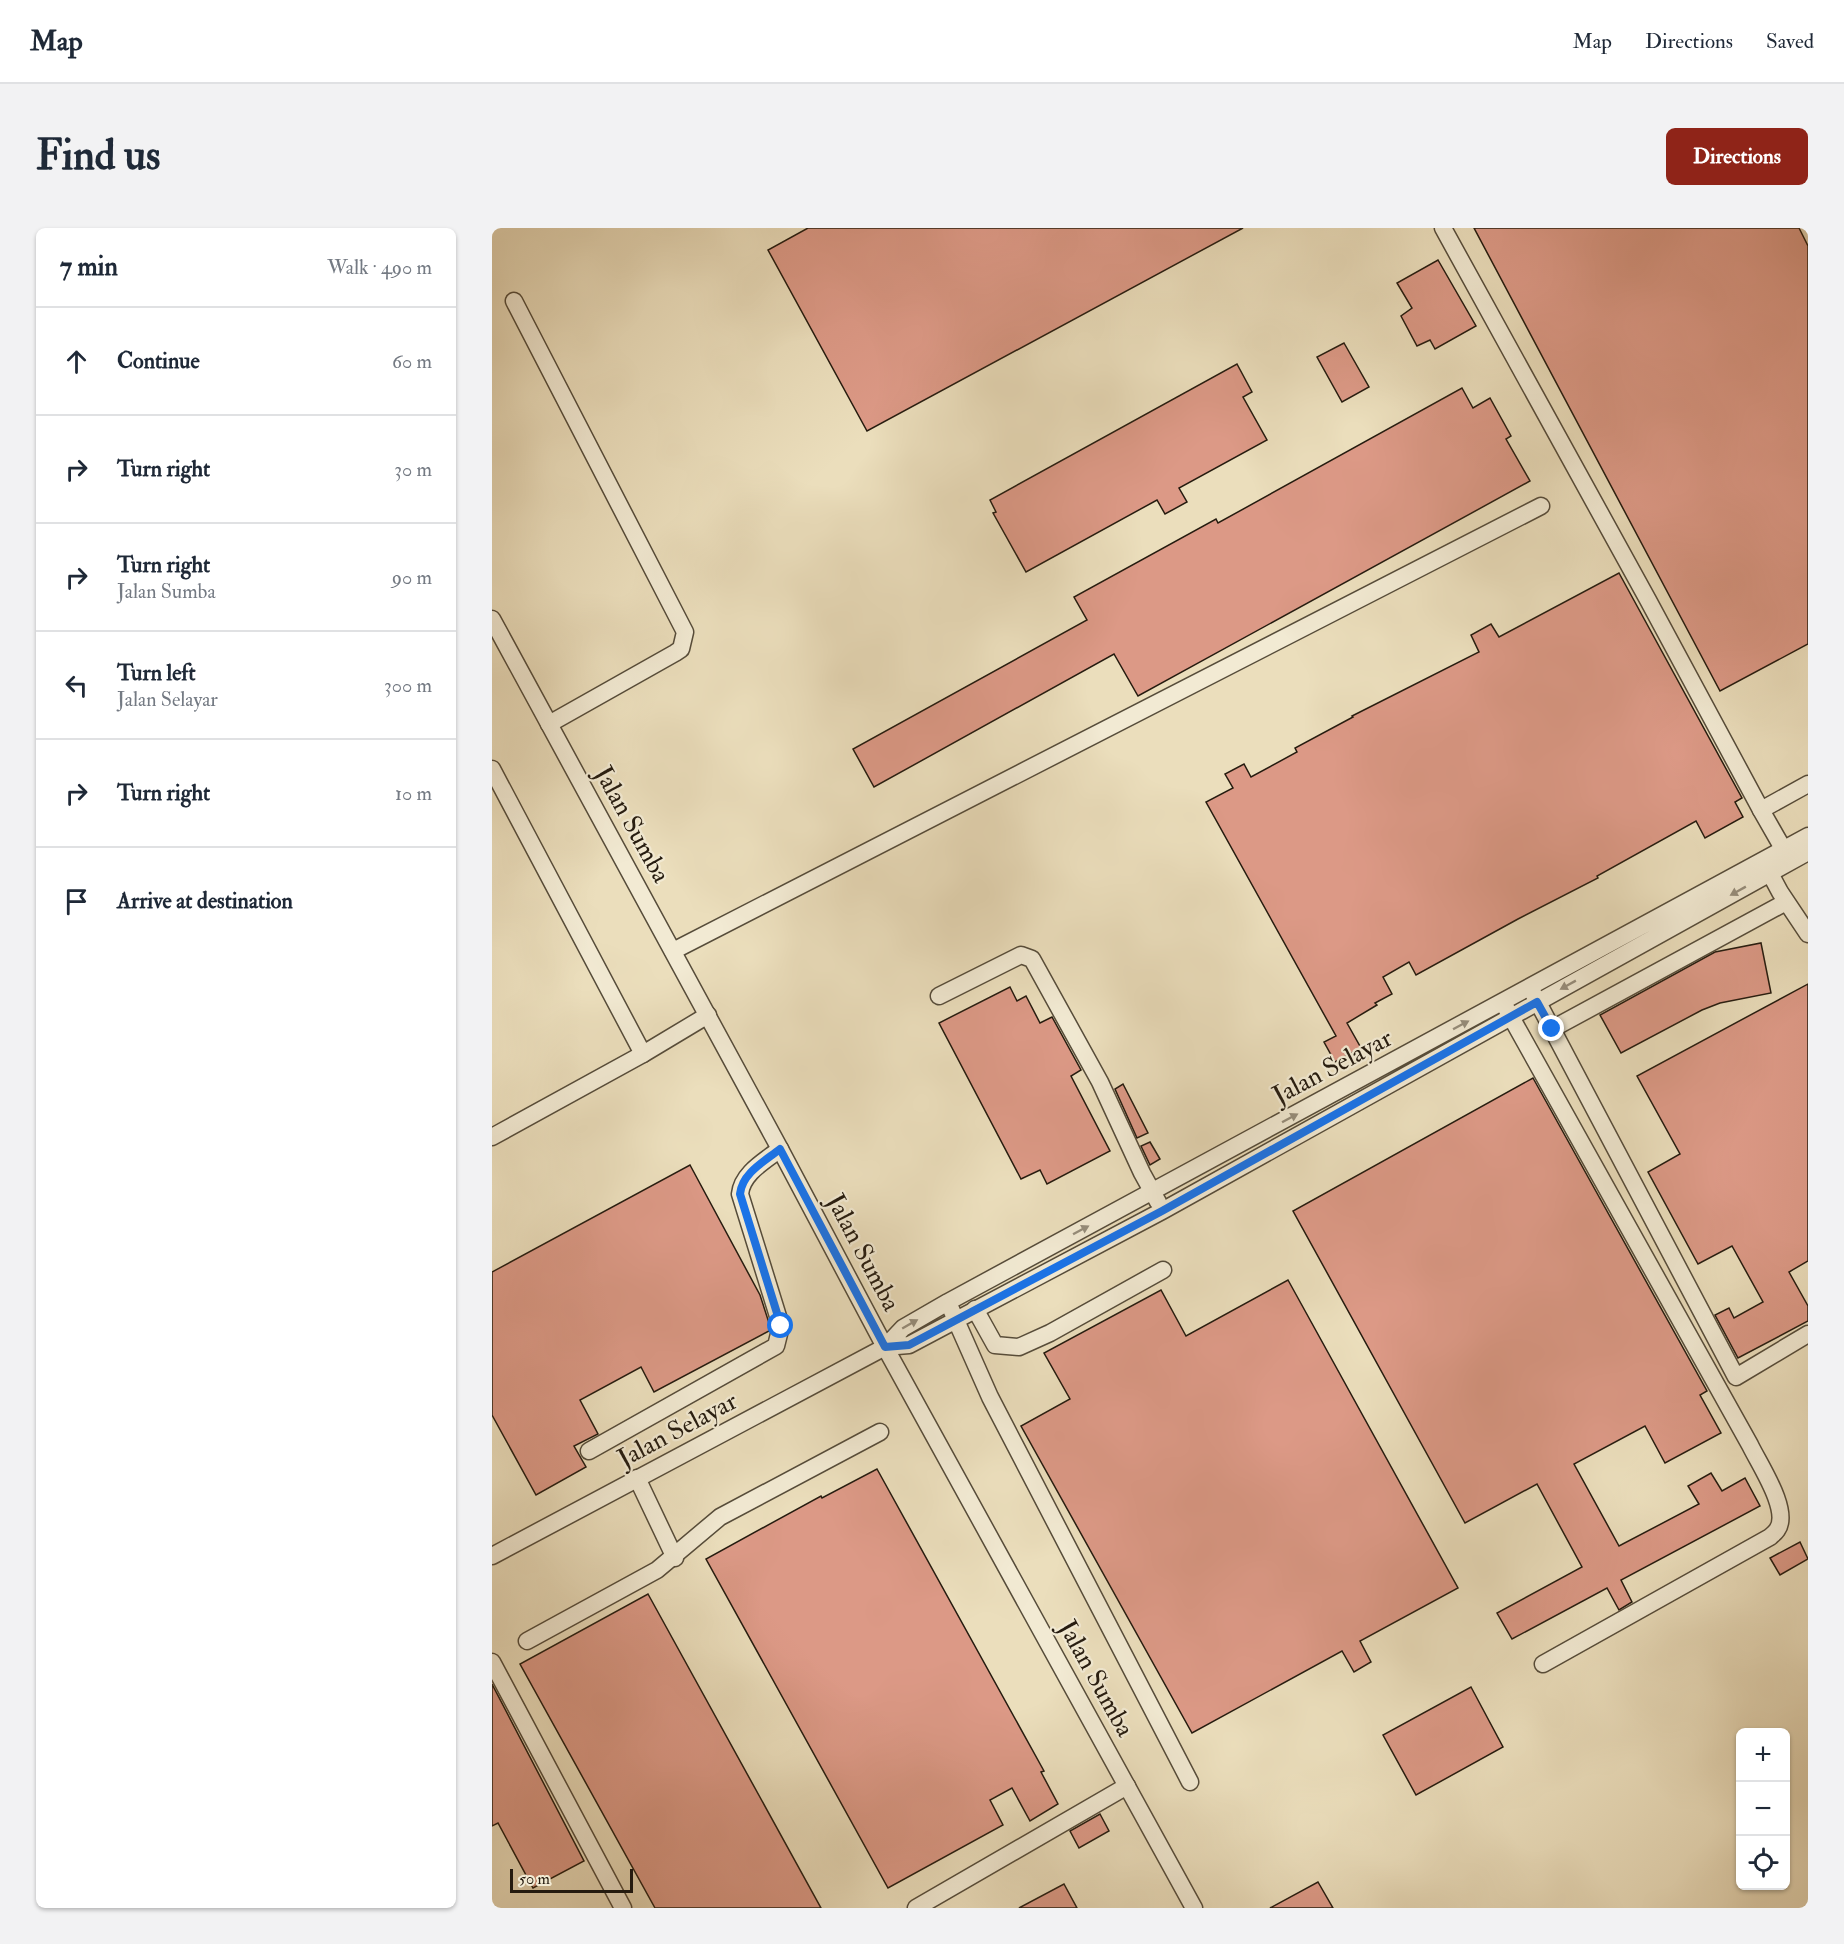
<!DOCTYPE html>
<html lang="en">
<head>
<meta charset="utf-8">
<style>
	body { margin:0; font-family:"IM FELL Double Pica",serif; background:#f2f2f3; color:#1f2937 }
	.controls { position:absolute; right:18px; bottom:18px; display:grid; overflow:hidden; border-radius:9px; box-shadow:0 2px 4px #0004 }
	.controls button { width:54px; height:54px; display:grid; place-items:center; padding:0; border:0; border-bottom:2px solid #e0e1e3; background:#fff; color:#1f2937; font:30px sans-serif }
	.scale { position:absolute; left:18px; bottom:15px; width:123px; box-sizing:border-box; padding-left:6px; border:3px solid #251b0f; border-top:0; font-size:16px; line-height:21px; white-space:nowrap; color:#251b0f; -webkit-text-stroke:4px #f2ead3; paint-order:stroke }
	.stop { position:absolute; width:18px; height:18px; margin:-14px; border:4px solid #1a73e8; border-radius:50%; background:#fff }
	.stop.end { background:#1a73e8; border-color:#fff; box-shadow:0 2px 6px #0008 }
	.list { margin:0; padding:0; list-style:none }
	h2 { display:flex; justify-content:space-between; align-items:center; height:78px; margin:0; padding:0 24px; font-size:26px }
	h2 small { font-size:20px; font-weight:400; color:#747a83 }
	.list li { display:grid; grid-template-columns:39px 1fr auto; gap:18px; align-items:center; box-sizing:border-box; height:108px; padding:0 24px; border-top:2px solid #e0e1e3 }
	.list b { display:block; font-size:22px; white-space:nowrap }
	.list p { margin:0; font-size:20px; white-space:nowrap; color:#747a83 }
	.list em { font-size:20px; font-style:normal; color:#747a83 }
	.icon { flex:none; width:33px; height:33px; fill:none; stroke:currentColor; stroke-width:2; stroke-linecap:round; stroke-linejoin:round }
	.map { position:relative; flex:none; width:1316px; height:1680px; overflow:hidden; border-radius:9px }
	header { display:flex; align-items:center; gap:36px; box-sizing:border-box; height:84px; padding:0 30px; background:#fff; border-bottom:2px solid #e0e1e3 }
	header strong { font-size:28px }
	nav { display:flex; gap:33px; margin-inline-start:auto; font-size:21px }
	.intro { display:flex; align-items:center; justify-content:space-between; box-sizing:border-box; height:144px; padding:0 36px }
	h1 { margin:0; font-size:42px }
	.button { padding:15px 27px; border-radius:9px; background:#8f2418; color:#fff; font-size:21px; font-weight:700 }
	main { display:flex; gap:36px; padding:0 36px }
	aside { flex:1; background:#fff; border-radius:9px; box-shadow:0 2px 4px #0004 }
	.map>svg:first-child { display:block }
	.building { fill:#dc9986; stroke:#251b0f; stroke-width:1.5 }
	.lines { fill:none; stroke-linecap:round; stroke-linejoin:round }
	.minor-casing { stroke:#564c3a; stroke-width:19 }
	.minor { stroke:#f2ead3; stroke-width:16 }
	.oneway { fill:#968d7b }
	.route { stroke:#1a73e8; stroke-width:8 }
	.labels { text-anchor:middle; stroke-width:4.5; stroke-linejoin:round; paint-order:stroke }
	.street-label { font-size:26px; fill:#251b0f; stroke:#f2ead3 }
</style>
</head>
<body>
<header>
<strong>Map</strong>
<nav><a>Map</a><a>Directions</a><a>Saved</a></nav>
</header>
<div class="intro"><h1>Find us</h1><a class="button">Directions</a></div>
<main>
<aside>
<h2>7 min<small>Walk · 490 m</small></h2>
<ul class="list">
<li><svg class="icon" aria-label="ahead" viewBox="0 0 24 24"><path d="M12 20V5M6 11l6-6 6 6"/></svg><div><b>Continue</b></div><em>60 m</em></li>
<li><svg class="icon" aria-label="right" viewBox="0 0 24 24"><path d="M7 20v-9h11M14 6l5 5-5 5"/></svg><div><b>Turn right</b></div><em>30 m</em></li>
<li><svg class="icon" aria-label="right" viewBox="0 0 24 24"><path d="M7 20v-9h11M14 6l5 5-5 5"/></svg><div><b>Turn right</b><p>Jalan Sumba</p></div><em>90 m</em></li>
<li><svg class="icon" aria-label="left" viewBox="0 0 24 24"><path d="M17 20v-9H6M10 6l-5 5 5 5"/></svg><div><b>Turn left</b><p>Jalan Selayar</p></div><em>300 m</em></li>
<li><svg class="icon" aria-label="right" viewBox="0 0 24 24"><path d="M7 20v-9h11M14 6l5 5-5 5"/></svg><div><b>Turn right</b></div><em>10 m</em></li>
<li><svg class="icon" aria-label="arrive" viewBox="0 0 24 24"><path d="M6 21V4h12l-3 4 3 4H6"/></svg><div><b>Arrive at destination</b></div></li>
</ul>
</aside>
<div class="map">
<svg width="1316" height="1680" viewBox="0 0 1316 1680">
	<rect width="100%" height="100%" fill="#ebdebc"/>
	<filter id="stains"><feTurbulence type="fractalNoise" baseFrequency=".00333" numOctaves="4"/><feColorMatrix values="0 0 0 0 .2 0 0 0 0 .09 0 0 0 0 .02 0 0 0 .5 -.17"/></filter>
	<radialGradient id="worn" r=".72"><stop offset=".6" stop-color="#630" stop-opacity="0"/><stop offset="1" stop-color="#630" stop-opacity=".3"/></radialGradient>
	<g class="building">
		<path d="M316,0H751L375,203L276,22Z"/>
		<path d="M982,0H1307L1316,18V416L1228,463Z"/>
		<path d="M946,32L984,98L943,121L938,112L925,118L909,88L920,80L905,55Z"/>
		<path d="M852,115L877,159L850,174L825,129Z"/>
		<path d="M745,136L760,164L751,169L775,212L687,260L695,274L673,286L665,272L534,344L501,285L504,284L498,272Z"/>
		<path d="M970,160L981,180L998,170L1019,208L1014,211L1038,253L646,468L622,426L382,559L361,521L595,392L582,369L724,291L726,295Z"/>
		<path d="M1127,345L1250,570L1243,574L1251,589L1213,610L1204,593L1105,648L1106,650L1026,691L924,747L917,734L891,749L900,766L883,775L885,777L855,795L869,820L843,834L832,814L844,808L714,574L741,560L733,546L752,536L759,549L805,524L803,520L861,489L860,488L987,424L979,407L999,396L1007,409Z"/>
		<path d="M1269,715L1279,765L1228,775L1210,782L1129,825L1108,787L1223,724Z"/>
		<path d="M1316,756V1033L1297,1044L1316,1078V1093L1246,1130L1223,1087L1237,1080L1242,1090L1271,1074L1240,1018L1206,1036L1156,944L1188,926L1145,848Z"/>
		<path d="M518,759L525,773L534,768L548,795L560,789L589,842L579,848L618,923L555,956L548,942L529,951L447,795Z"/>
		<path d="M1041,850L1215,1163L1208,1167L1229,1205L1173,1235L1153,1198L1082,1236L1127,1318L1207,1276L1196,1258L1219,1245L1230,1263L1253,1250L1268,1278L1129,1352L1140,1374L1127,1382L1115,1360L1020,1411L1005,1385L1090,1339L1045,1256L973,1295L801,983Z"/>
		<path d="M631,856L656,905L645,910L623,861Z"/>
		<path d="M658,914L668,931L658,937L649,918Z"/>
		<path d="M198,937L268,1067L278,1098L277,1103L162,1164L149,1139L88,1172L106,1206L82,1218L94,1239L44,1267L0,1187V1044Z"/>
		<path d="M796,1052L966,1360L868,1413L879,1434L862,1444L850,1423L700,1505L529,1198L578,1171L552,1125L669,1062L694,1108Z"/>
		<path d="M385,1241L552,1543L549,1544L566,1576L538,1593L520,1560L498,1572L511,1597L396,1660L214,1331L329,1268L330,1270Z"/>
		<path d="M1308,1314L1316,1331L1288,1347L1278,1330Z"/>
		<path d="M156,1366L329,1680H163L28,1436Z"/>
		<path d="M0,1456L92,1633L41,1660L6,1595L0,1598Z"/>
		<path d="M979,1459L1011,1519L924,1567L891,1507Z"/>
		<path d="M608,1586L617,1603L587,1620L578,1603Z"/>
		<path d="M826,1654L841,1680H778Z"/>
		<path d="M572,1656L585,1680H527Z"/>
	</g>
	<g class="lines">
		<g class="minor-casing">
			<g id="minor">
				<path d="M951,0L1156,372L1269,582L1316,556"/>
				<path d="M22,73L193,404L189,421L183,425L57,496"/>
				<path d="M0,391L288,921L393,1119L702,1680"/>
				<path d="M0,541L151,826"/>
				<path d="M1269,582L1297,631"/>
				<path d="M1316,608L456,1074L411,1100L393,1119L417,1117L670,983L1316,624"/>
				<path d="M1273,636L1288,664L1316,706"/>
				<path d="M181,723L1049,278"/>
				<path d="M1041,765L1244,1149L1316,1106"/>
				<path d="M447,768L529,727L540,731L608,854L650,945L666,974"/>
				<path d="M1014,780L1258,1217C1267,1236 1299,1283 1285,1302C1283,1305 1280,1307 1278,1309L1051,1436"/>
				<path d="M1060,801L1294,674"/>
				<path d="M0,909L151,826L216,787"/>
				<path d="M459,1081L498,1169L698,1554"/>
				<path d="M483,1081L503,1117L527,1119L558,1105L671,1042"/>
				<path d="M97,1223L284,1118L289,1098L248,966C250,945 273,933 288,921"/>
				<path d="M145,1250L183,1330"/>
				<path d="M0,1328L393,1119"/>
				<path d="M35,1413L165,1342L228,1289L388,1204"/>
				<path d="M0,1434L131,1680"/>
				<path d="M424,1680L635,1558"/>
			</g>
		</g>
		<use href="#minor" class="minor"/>
	</g>
	<defs><path id="oneway-solid" d="M-6-.8H1V-3.2L6.5 0L1 3.2V.8H-6Z" transform="scale(1.5)"/></defs>
	<g class="oneway">
		<use href="#oneway-solid" transform="translate(1246 663) rotate(151)"/>
		<use href="#oneway-solid" transform="translate(1076 757) rotate(151)"/>
		<use href="#oneway-solid" transform="translate(969 797) rotate(-28)"/>
		<use href="#oneway-solid" transform="translate(798 890) rotate(-28)"/>
		<use href="#oneway-solid" transform="translate(589 1002) rotate(-28)"/>
		<use href="#oneway-solid" transform="translate(418 1096) rotate(-30)"/>
	</g>
	<g class="lines">
		<path class="route" d="M289,1098L248,966C250,945 273,933 288,921L393,1119L417,1117L670,983L1045,774L1060,801"/>
	</g>
	<g class="labels">
		<g class="street-label">
			<text transform="translate(141 596) rotate(61)" y="9">Jalan Sumba</text>
			<text transform="translate(840 838) rotate(-28)" y="9">Jalan Selayar</text>
			<text transform="translate(372 1024) rotate(62)" y="9">Jalan Sumba</text>
			<text transform="translate(185 1201) rotate(-28)" y="9">Jalan Selayar</text>
			<text transform="translate(605 1450) rotate(61)" y="9">Jalan Sumba</text>
		</g>
	</g>
	<rect width="100%" height="100%" filter="url(#stains)"/>
	<rect width="100%" height="100%" fill="url(#worn)"/>
</svg>
<div class="controls">
<button>+</button>
<button>−</button>
<button><svg class="icon" aria-label="locate" viewBox="0 0 24 24"><circle cx="12" cy="12" r="6"/><path d="M12 2v4M12 18v4M2 12h4M18 12h4"/></svg></button>
</div>
<div class="scale">50 m</div>
<div class="stop" style="left:289px;top:1098px"></div>
<div class="stop end" style="left:1060px;top:801px"></div>
</div>
</main>
</body>
</html>
